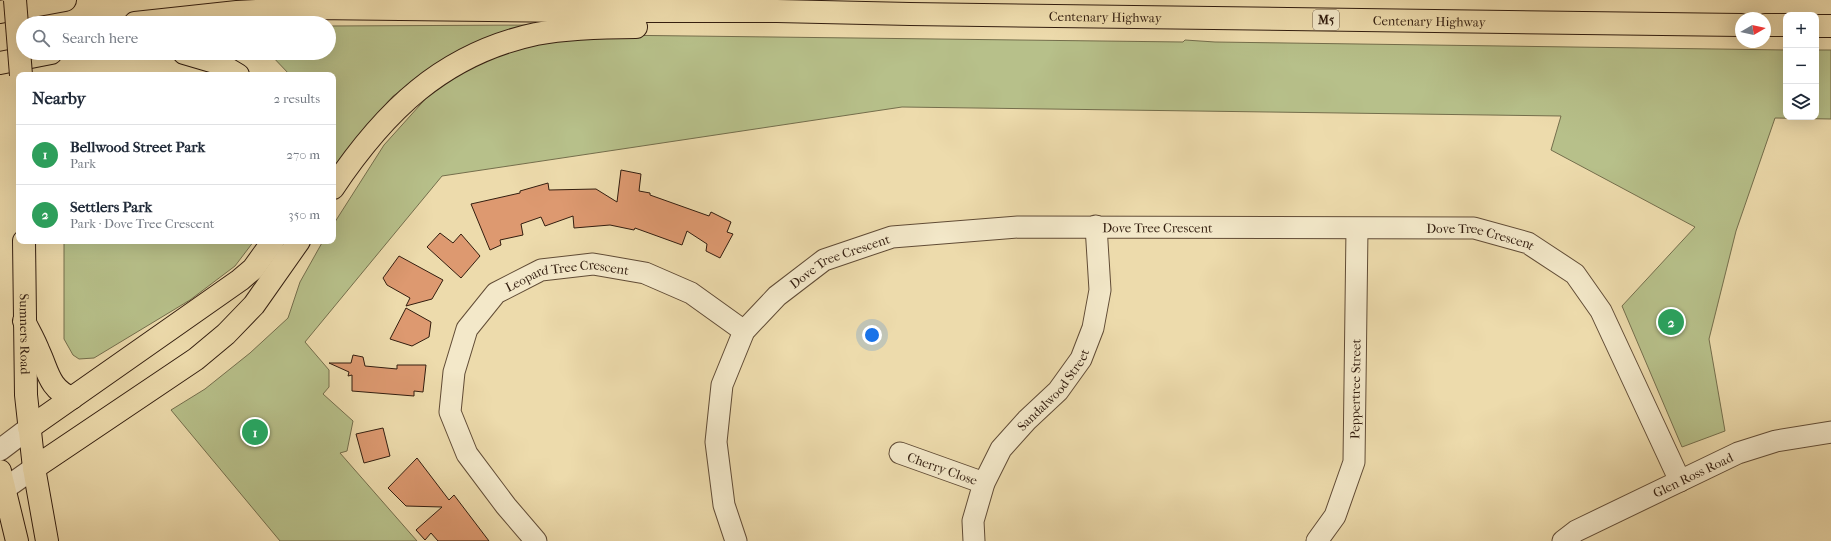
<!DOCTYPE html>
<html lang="en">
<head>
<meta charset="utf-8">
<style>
	body { margin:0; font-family:"IM FELL French Canon",serif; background:#f2f2f3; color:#1f2937 }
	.controls { position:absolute; right:12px; top:12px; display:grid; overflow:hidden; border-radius:8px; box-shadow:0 4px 16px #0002 }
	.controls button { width:36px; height:36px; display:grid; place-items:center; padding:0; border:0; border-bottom:1px solid #e0e1e3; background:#fff; color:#1f2937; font:20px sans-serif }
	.compass { position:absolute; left:1735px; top:12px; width:36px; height:36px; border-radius:50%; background:#fff; box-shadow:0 4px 16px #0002; rotate:81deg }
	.you { position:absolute; left:872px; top:335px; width:14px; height:14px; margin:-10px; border:3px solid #fff; border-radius:50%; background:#1a73e8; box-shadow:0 0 0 6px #1a73e833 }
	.badge { display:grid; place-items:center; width:26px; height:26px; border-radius:50%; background:#7c3aed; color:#fff; font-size:13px; font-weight:700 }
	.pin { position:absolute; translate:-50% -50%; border:2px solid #fff; box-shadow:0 1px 4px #0006 }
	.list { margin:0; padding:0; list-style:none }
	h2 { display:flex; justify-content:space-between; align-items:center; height:52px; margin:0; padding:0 16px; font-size:17px }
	h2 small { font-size:13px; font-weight:400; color:#747a83 }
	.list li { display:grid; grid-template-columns:26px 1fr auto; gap:12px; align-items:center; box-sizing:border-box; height:60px; padding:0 16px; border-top:1px solid #e0e1e3 }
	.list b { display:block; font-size:15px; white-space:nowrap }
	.list p { margin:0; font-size:13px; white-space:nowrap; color:#747a83 }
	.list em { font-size:13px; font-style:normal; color:#747a83 }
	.icon { flex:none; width:22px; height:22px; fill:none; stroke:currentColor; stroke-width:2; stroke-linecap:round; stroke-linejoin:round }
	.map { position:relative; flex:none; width:1831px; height:541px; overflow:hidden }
	.search { position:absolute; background:#fff; box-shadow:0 4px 16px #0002; left:16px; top:16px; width:320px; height:44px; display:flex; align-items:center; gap:10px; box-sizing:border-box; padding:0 14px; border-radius:22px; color:#747a83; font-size:15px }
	.panel { position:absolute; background:#fff; box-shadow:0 4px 16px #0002; left:16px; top:72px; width:320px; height:172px; border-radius:8px }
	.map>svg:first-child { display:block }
	.green { fill:#b7c08a; stroke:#746e4c }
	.building { fill:#dd9970; stroke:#321d0f }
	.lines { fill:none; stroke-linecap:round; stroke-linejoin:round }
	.minor-casing { stroke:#614c36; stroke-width:23 }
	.major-casing { stroke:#321d0f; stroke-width:24 }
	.highway-casing { stroke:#321d0f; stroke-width:24 }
	.minor { stroke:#f3e8c9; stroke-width:21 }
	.major { stroke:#eddbac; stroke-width:22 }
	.highway { stroke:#eddbac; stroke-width:22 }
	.major-bridge-casing { stroke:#321d0f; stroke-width:24; stroke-linecap:butt }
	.major-bridge { stroke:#eddbac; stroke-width:22 }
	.labels { text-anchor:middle; stroke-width:4; stroke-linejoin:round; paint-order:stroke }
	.shield { fill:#f3e8c9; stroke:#6c5a47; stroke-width:1 }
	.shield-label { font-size:12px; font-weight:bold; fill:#321d0f }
	.street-label { font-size:13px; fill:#321d0f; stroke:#f3e8c9 }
</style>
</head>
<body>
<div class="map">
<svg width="1831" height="541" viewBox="0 0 1831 541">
	<rect width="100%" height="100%" fill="#eddbac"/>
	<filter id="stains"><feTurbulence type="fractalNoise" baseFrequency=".005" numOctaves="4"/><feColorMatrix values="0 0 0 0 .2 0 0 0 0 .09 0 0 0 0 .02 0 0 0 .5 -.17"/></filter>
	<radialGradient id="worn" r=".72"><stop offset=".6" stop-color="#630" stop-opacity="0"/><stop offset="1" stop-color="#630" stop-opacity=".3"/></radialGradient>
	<g class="green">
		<path d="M540,25L463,50L393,96L366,127L334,174L333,75H290L269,53H329V26Z"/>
		<path d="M608,35L1183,42L1185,40L1215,42L1786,50V117H1816V50H1831V119L1775,118L1736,231L1709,339L1725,431L1682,447L1622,306L1695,227L1551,150L1561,116L902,107L442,176L305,342L329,370V387L323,394L353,421L347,451L340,453L417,541H280L171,410L205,389L250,353L288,318L300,282L323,241H333V225L384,145L438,85L496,54L550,39Z"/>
		<path d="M64,241H254L235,266L190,300L94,358L79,359L73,355L64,339Z"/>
	</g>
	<g class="building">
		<path d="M621,170L641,174L639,191L650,193V195L709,216L711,212L731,222L727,232L733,234L720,258L706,251L707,244L687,231L682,245L635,228L634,230L610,225L574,228L573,216L545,226L541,217L521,224L523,235L500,240L501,245L490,250L471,204L520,193V191L548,183L549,190L596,189L617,202Z"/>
		<path d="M440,233L453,243L461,234L480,256L461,278L427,247Z"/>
		<path d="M399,256L443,280L432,299L406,306L410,298L387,285L383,278Z"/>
		<path d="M406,308L431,322L429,337L412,346L390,339Z"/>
		<path d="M353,355L363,357L365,366L397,369V365H426L423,392L414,391V396L352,391V375L348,376L349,372L329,363H351Z"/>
		<path d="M383,428L390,456L364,463L356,434Z"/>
		<path d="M417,458L449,500L454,495L489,541H438L431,533L425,540L416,530L442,507L406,506L388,488Z"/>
	</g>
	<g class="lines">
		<g class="minor-casing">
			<g id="minor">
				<path d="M0,450L29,428"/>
				<path id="s1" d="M900,453L984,483"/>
				<path d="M0,492L34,468"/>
				<path id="s2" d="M536,541L506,506L467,454L450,412L454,372L467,329L496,293L541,270L593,264L645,273L691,293L744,331"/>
				<path id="s3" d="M736,541L724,505L716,442L722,385L744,331L777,296L824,260L892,237L1018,227L1474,228L1528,243L1575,274L1601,311L1680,481"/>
				<path id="s4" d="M974,541L973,521L984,483L1001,449L1027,420L1058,391L1081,359L1093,328L1100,290L1096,226"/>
				<path id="s5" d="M1317,541L1335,516L1354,462L1357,229"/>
				<path id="s6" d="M1563,541L1576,531L1738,453L1776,441L1831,432"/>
			</g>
		</g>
		<g class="major-casing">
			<g id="major">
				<path id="s7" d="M24,241L26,395L34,468L47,541"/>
				<path d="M0,471L17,541"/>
			</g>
		</g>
		<g class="highway-casing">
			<g id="highway">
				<path d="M0,12L65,0"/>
				<path id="s8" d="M135,23L237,12L313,8L578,11H777L910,14L1741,25"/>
				<path d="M1765,25H1786"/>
				<path d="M1816,26H1831"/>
				<path d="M184,53L218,63L238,75"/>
				<path d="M0,63L51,53"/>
				<path d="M333,188C384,112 442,54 536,34C568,28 603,27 636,27"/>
				<path d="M24,321C29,331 35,341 39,352C48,371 49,389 72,398"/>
				<path d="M29,428L240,280L253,269L273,241"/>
				<path d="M34,468L196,359L226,334L254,305L299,241"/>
			</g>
		</g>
		<use href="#minor" class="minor"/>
		<use href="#major" class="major"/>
		<use href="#highway" class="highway"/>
		<g class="major-bridge-casing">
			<path id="major-bridge" d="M15,0L21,75"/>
		</g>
		<use href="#major-bridge" class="major-bridge"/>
	</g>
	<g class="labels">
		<rect class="shield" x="1313" y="10" width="26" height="20" rx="3"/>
		<g class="shield-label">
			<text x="1326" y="24">M5</text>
		</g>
		<g class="street-label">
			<text dy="5" stroke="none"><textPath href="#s8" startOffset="971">Centenary Highway</textPath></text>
			<text dy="5" stroke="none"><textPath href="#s8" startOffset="1295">Centenary Highway</textPath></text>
			<text dy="5" stroke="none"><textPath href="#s3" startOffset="662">Dove Tree Crescent</textPath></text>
			<text dy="5" stroke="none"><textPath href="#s3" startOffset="986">Dove Tree Crescent</textPath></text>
			<text dy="5" stroke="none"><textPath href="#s3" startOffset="338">Dove Tree Crescent</textPath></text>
			<text dy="5" stroke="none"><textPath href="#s2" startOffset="363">Leopard Tree Crescent</textPath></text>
			<text dy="5" stroke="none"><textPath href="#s7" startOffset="93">Sumners Road</textPath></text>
			<text dy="5" stroke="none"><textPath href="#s4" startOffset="177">Sandalwood Street</textPath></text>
			<text dy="5" stroke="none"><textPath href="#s5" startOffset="161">Peppertree Street</textPath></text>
			<text dy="5" stroke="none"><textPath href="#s1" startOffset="45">Cherry Close</textPath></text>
			<text dy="5" stroke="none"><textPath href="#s6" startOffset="146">Glen Ross Road</textPath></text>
		</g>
	</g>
	<rect width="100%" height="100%" filter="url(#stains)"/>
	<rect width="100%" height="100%" fill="url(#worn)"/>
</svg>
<div class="controls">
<button>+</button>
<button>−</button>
<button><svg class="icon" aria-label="layers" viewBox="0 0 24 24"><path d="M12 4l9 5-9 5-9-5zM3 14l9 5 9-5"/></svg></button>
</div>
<svg class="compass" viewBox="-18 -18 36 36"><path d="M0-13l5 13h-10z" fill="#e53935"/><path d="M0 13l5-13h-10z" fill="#747a83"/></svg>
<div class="you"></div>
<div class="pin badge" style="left:255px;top:432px;background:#2e9e5b">1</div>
<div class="pin badge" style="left:1671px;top:322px;background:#2e9e5b">2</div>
<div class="search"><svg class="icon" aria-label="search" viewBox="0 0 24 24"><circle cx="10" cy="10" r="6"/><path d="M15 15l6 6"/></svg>Search here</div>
<section class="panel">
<h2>Nearby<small>2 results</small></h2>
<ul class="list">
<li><span class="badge" style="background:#2e9e5b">1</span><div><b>Bellwood Street Park</b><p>Park</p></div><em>270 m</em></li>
<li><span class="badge" style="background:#2e9e5b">2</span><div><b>Settlers Park</b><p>Park · Dove Tree Crescent</p></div><em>350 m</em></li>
</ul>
</section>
</div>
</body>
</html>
